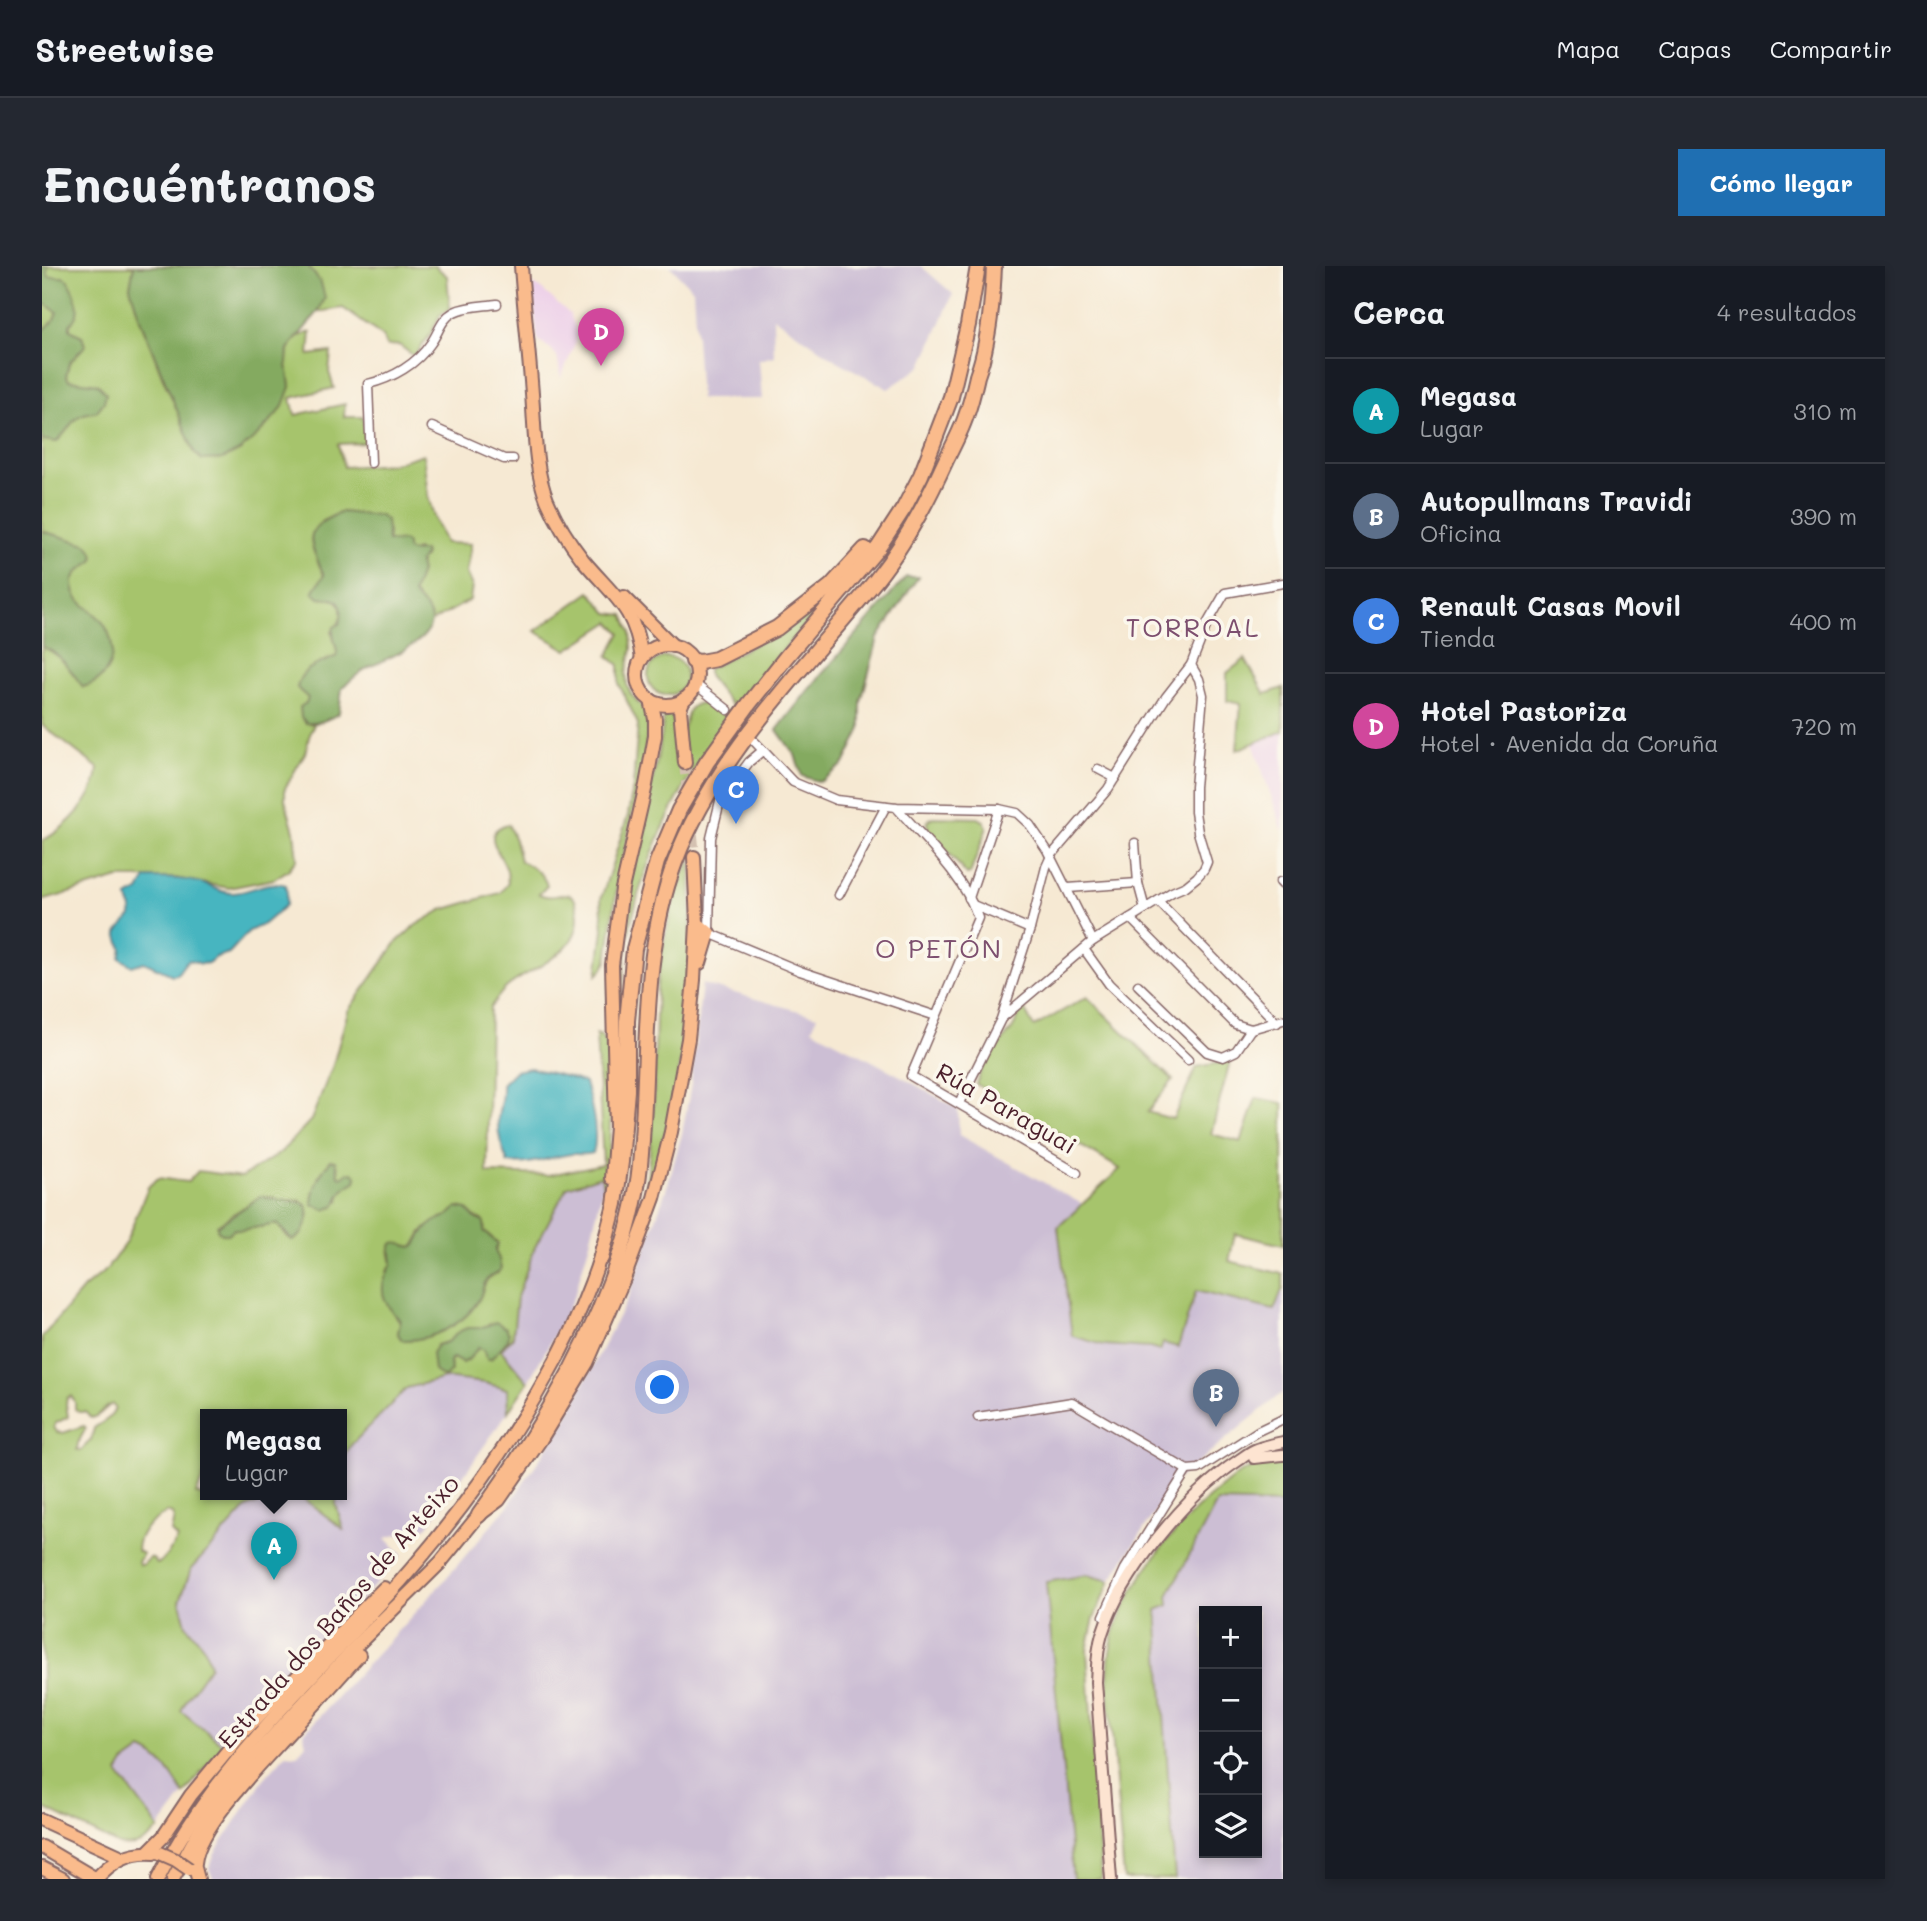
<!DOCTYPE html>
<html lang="es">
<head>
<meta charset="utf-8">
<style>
	body { margin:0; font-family:Mali,sans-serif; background:#242831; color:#f1f3f6 }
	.controls { position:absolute; right:21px; bottom:21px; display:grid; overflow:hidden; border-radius:0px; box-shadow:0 4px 10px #0003 }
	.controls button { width:63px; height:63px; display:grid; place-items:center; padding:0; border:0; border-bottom:2px solid #363941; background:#171b24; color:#f1f3f6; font:35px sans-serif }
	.you { position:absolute; left:621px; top:1122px; width:24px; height:24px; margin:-18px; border:5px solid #fff; border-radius:50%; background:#1a73e8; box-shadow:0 0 0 10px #1a73e833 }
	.badge { display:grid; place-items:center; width:46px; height:46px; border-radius:50%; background:#1f6fb2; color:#fff; font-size:23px; font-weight:700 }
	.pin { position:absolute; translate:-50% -58px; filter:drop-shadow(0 2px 4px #0008) }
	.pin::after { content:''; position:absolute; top:37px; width:24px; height:21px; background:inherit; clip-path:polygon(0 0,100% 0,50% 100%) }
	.popup { position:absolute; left:158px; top:1143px; width:147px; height:91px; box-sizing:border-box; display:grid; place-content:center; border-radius:0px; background:#171b24; filter:drop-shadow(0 2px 5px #0005); font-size:23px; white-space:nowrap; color:#9ea1a6 }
	.popup b { font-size:26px; color:#f1f3f6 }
	.popup::after { content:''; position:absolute; left:50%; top:100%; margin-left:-14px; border:14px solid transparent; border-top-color:#171b24 }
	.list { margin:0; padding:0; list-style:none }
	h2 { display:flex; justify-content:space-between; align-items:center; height:91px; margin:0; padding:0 28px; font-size:30px }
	h2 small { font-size:23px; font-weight:400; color:#9ea1a6 }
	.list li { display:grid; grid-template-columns:46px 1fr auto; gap:21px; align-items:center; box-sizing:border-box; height:105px; padding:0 28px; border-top:2px solid #363941 }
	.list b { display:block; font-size:26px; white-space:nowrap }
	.list p { margin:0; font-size:23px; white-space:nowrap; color:#9ea1a6 }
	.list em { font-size:23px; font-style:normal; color:#9ea1a6 }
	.icon { flex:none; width:38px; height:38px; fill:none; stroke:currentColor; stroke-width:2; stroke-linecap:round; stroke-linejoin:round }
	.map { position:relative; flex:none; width:1241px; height:1613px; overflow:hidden; border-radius:0px }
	header { display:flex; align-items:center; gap:42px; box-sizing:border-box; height:98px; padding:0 35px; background:#171b24; border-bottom:2px solid #363941 }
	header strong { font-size:33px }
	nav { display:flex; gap:38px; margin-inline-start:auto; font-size:24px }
	.intro { display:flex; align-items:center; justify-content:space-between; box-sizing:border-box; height:168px; padding:0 42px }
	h1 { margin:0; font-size:49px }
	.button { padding:18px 32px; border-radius:0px; background:#1f6fb2; color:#fff; font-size:24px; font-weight:700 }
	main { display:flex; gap:42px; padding:0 42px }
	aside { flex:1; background:#171b24; border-radius:0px; box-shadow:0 4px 10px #0003 }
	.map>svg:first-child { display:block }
	.built { fill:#edd0e9 }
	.industrial { fill:#ccbed4; fill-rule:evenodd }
	.green { fill:#a6c46c; stroke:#78724c; stroke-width:2; fill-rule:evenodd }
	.forest { fill:#84aa60; stroke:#676446; stroke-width:2 }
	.water { fill:#46b5c0; stroke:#486a76; stroke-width:2 }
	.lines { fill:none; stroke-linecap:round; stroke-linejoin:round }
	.primary-tunnel { stroke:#d4c1b1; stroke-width:12; stroke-dasharray:12 6; stroke-linecap:butt }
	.minor-casing { stroke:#866666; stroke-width:11 }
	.secondary-casing { stroke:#866666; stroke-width:14 }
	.primary-casing { stroke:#866666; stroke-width:16 }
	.trunk-casing { stroke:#866666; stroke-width:16 }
	.motorway-casing { stroke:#866666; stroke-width:18 }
	.minor { stroke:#fff; stroke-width:8 }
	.secondary { stroke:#fde4d1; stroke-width:10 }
	.primary { stroke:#fabb8c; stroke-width:12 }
	.trunk { stroke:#fabb8c; stroke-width:12 }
	.motorway { stroke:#fabb8c; stroke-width:14 }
	.primary-bridge-casing { stroke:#866666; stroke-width:16; stroke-linecap:butt }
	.primary-bridge { stroke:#fabb8c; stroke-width:12 }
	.labels { text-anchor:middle; stroke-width:7; stroke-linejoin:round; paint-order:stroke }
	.street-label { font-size:24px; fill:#4a1f2b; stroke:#fbf7ec }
	.neighbourhood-label { font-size:26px; letter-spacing:2px; fill:#7d4f6f; stroke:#fbf7ec }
</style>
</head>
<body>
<header>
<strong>Streetwise</strong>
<nav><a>Mapa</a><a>Capas</a><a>Compartir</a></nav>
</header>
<div class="intro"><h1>Encuéntranos</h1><a class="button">Cómo llegar</a></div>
<main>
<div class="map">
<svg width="1241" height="1613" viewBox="0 0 1241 1613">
	<rect width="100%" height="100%" fill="#fbf7ec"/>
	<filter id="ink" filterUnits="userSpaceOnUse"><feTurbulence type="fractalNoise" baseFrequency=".0143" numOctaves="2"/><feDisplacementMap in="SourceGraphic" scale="14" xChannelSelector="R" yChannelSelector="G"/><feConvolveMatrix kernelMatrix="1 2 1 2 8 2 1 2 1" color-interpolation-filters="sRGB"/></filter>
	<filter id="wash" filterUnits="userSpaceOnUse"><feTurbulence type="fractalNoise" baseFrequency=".00686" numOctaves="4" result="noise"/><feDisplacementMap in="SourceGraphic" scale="28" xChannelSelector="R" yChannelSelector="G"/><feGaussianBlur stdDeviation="1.57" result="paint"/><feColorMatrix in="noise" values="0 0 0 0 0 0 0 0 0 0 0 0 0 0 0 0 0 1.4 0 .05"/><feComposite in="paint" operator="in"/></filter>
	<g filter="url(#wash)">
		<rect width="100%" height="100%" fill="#f6e9d3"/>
		<g class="built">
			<path d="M490,18L498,22L528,48L535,66L533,78L519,112L515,90L509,83L498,76L495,71Z"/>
			<path d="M1241,465V565L1211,477Z"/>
		</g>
		<g class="industrial">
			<path d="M628,0H879L911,28L880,100L846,123L792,93L731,51L732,90L717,94L720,133H658L651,24Z"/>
			<path d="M660,718L775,750L770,763L862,812L916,843L917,869L1040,938L1016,962L1150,1037L1154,1025L1232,1044L1241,1022V1126L1133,1215L1068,1315L1045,1309L1004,1316L1031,1613H171L167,1602L173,1587L221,1514L244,1488L255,1489L264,1478L261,1468L400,1317L466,1240L521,1158L587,1030L627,915L640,868L649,819Z"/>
			<path d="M560,910L561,921L548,976L533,1027L522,1052L486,1116L459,1085L471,1071L475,1031L493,981L525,921Z"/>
			<path d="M403,1112L443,1116L466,1123V1146L385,1261L344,1272L360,1289L305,1350L239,1416L181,1479L139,1445L145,1433L156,1418L163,1383L144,1359L138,1335L148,1303L204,1242L236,1228L258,1230L300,1262L294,1238L295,1228H300V1196L309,1179L365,1122Z"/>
			<path d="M1175,1236L1241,1238V1613H1133L1115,1344L1127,1339L1126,1330ZM1162,1345H1215V1587H1162Z"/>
			<path d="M100,1484L111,1488L127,1505L142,1528L117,1562L76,1506L82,1497Z"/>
		</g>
		<g class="green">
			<path d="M0,0H92L88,21L99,56L122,115L140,153L248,121C244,95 239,74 269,66L267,89L289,86L287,106L292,122L249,132L253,149L303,138L302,151H321L323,177L296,178L302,201L350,198L381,188L386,230L393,254L403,277L429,278L424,307L430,320L428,334L389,356L388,349L371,327L379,306L377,297L382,291L375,284L369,286L353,276L346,275V264L312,248L300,246C259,263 266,274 282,309L279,316L274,321L277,332L290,333L296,335C303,348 299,356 290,366L295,385V390L279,396L258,425L267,432L264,437V457L272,458L267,471L263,487L243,522V534L252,565L255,593L246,604L232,613L187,622L133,612H77L0,635V575C26,561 54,532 56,502L0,459Z"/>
			<path d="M266,0H393L405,10L408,43L398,49L388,69L372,90L357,79L345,80L340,70L301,42L276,46L283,32Z"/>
			<path d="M548,326L566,347L582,349L589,366L590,384L584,407L585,419L589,428L601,442L605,452L606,463L601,501L576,613L565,695L560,704L555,709L561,664L559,633L586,549L591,521L596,458L577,418V399L566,390L579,367L568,356L525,384L493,365Z"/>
			<path d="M778,338L780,340C697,431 620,526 591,649C583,682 580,716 578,749H575L574,711L580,650L617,486L622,451L626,448L631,451L636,479L647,444C659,430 670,441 681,450L691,441L666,410V403L754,356Z"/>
			<circle cx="625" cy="410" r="19"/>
			<path d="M1203,393L1223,428L1241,422V465L1195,484L1199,438L1185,435V407Z"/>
			<path d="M890,551L936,552L942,555L945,561L928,608L925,609L893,570L886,563L885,556Z"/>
			<path d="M466,558L473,574L478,595C489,600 502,607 505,620L497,628C512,635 520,625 528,629C534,632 534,637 535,643C544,686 491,700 465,721C458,727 453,735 448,742L445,907L507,909L561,898L554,768L559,770L566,780L569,824L567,898L564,921H561L559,910L525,921L493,981L475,1031L471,1071L459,1084L486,1116L466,1146L465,1123L443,1117L403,1112L365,1122L309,1179L300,1196V1148H164V1206L154,1228L164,1232L169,1228H236L204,1242L149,1303L138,1335L144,1359L163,1383L168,1400L145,1433L139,1445L181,1479L142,1528C131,1510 120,1492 100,1484L82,1497L76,1507L117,1562C105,1576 95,1582 77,1579L0,1541V1071L42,1022L64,1004L84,976L106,921L116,912L146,916L156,905L200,911L238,887L269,854L291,799L306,745L355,676L374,659L400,644L458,627L466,617C465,613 466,609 465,605C461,589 435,566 466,558ZM289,894L296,900L297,910L300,911L305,921L299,926L297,935L276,912ZM219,930L229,931L237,934L259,935L267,949L262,963L254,973L247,972L235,958L199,964L191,963L186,968L177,966L175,959ZM415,941C429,943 428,951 440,954L443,960L442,965L456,977L453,985L456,1007C441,1012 443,1021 437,1033C424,1058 388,1075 360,1074L356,1068L358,1056L349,1042L345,1005L350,998C349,990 344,983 352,977L370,981L373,979L380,966L399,952L407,950ZM450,1057C459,1058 462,1060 467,1068C464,1080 454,1085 443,1090L442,1084L440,1082H436L426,1094L421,1097L411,1092L408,1096L409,1101L395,1079L405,1076ZM29,1130L33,1136V1143L37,1146H43L49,1152C60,1150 61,1142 70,1138L73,1142C69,1154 61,1155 52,1162L49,1174L39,1184H35L36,1177L44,1162L42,1160L21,1167L15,1166L12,1161L14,1157L26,1151L24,1138L25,1132ZM125,1246L130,1248L132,1252L129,1266L135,1272C131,1282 124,1291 116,1298L109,1291L100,1299H97L96,1296L101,1288L95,1285C95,1265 109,1256 125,1246Z"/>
			<path d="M649,590C650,669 648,749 633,827C626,860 616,893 608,926H604L611,851L615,720L618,694L632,631Z"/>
			<path d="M1045,731L1131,814L1105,846L1131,853L1155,801L1188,795L1169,868L1199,876L1214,832L1241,837V979L1193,968L1187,995L1241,1008V1022L1232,1044L1154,1025L1136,1081L1121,1077L1118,1085L1108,1082L1062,1079L1030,1070L1016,961L1078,903L934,818L942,798L971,762L981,741L992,761Z"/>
			<path d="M1232,1194H1241V1238L1175,1236L1126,1330L1127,1339L1115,1344L1133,1613H1082L1066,1419C1066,1399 1067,1379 1074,1361C1095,1306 1135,1257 1180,1221C1185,1217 1191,1212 1197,1208C1207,1202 1220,1198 1232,1194Z"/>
			<path d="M251,1228H295L294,1238L301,1263L258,1230Z"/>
			<path d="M1045,1309L1068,1315L1052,1352L1045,1384L1059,1613H1031L1004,1316Z"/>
		</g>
		<g class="forest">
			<path d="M0,0H6L5,7L7,11H21L27,15C33,34 43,41 28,59V64L40,70L43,80L27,97L24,110L27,114L56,118L64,127L62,136L54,146C28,147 31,162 14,176L0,174V65L11,56L15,46L0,36Z"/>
			<path d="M92,0H266L279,17L283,32L276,46L246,83L245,98L248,121L240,142L217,168L199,184L181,193L160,194L152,186L99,56L88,21Z"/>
			<path d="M300,246L339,250L344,254L346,275L353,276L360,275L365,278V283L369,286L382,285L383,288L377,297L379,306L371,327C376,336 388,342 389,354C389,379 338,394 322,404C314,409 307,416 300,422L297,447C288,454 275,458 264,457L259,451L258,441L264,437L266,432L255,422C259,399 279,399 295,390C296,379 288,371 292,361L297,358C300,349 301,343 296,335L290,333L277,332L271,326L282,309C266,273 259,263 300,246Z"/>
			<path d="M0,265L44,278C50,283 53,287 51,295C43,301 30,307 31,318C32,336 47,341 57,352C79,376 73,413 41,421C30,407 18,386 0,381Z"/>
			<path d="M864,311H876L836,372L819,436V463L802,498L778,516L760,510L753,489L735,464L768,422Z"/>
			<path d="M289,894L294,895L297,910L300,911L305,907H311L314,909V915C309,919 302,922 299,927C293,938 296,940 282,944L270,938C271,919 278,908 289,894Z"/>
			<path d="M219,930C227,931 233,934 241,934C259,936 272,934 264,958C261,966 259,971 250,974L235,958L199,964L192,963L186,968H180L175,963V960Z"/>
			<path d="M415,941L425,943L434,953L442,956V965L456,978L453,985L457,993L459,1003C455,1009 450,1007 446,1012C440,1018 441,1027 437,1033C423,1059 388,1075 360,1074L356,1068C356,1064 358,1060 358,1056C358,1052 354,1050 351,1047C337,1029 338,1018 350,998C348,979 345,970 369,981L373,980C379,970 382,963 391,957C402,949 406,953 415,941Z"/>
			<path d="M454,1056L464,1062L467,1068L466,1074L449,1093H445L442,1084L436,1082L426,1094L420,1097L411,1092L409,1093L408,1096L409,1105L403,1111L399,1110L392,1105L390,1087L395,1079L405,1076L418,1065L425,1062H438Z"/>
		</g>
		<g class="water">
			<path d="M104,612C123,612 140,612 159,617C170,620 178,627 190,627C207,627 226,613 244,619L245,627L244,639L222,658L207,665L187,687L174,691L166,697L159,698L148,694L144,696L135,708L130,709L102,696L90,700L78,692L80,683L75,667L89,650L90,643L85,631L97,625Z"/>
			<path d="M488,802L526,811L543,817C549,836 557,867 551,887C543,889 536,888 529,888C507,891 489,900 466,897C460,883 455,867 456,852C458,838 461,833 460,818L473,805Z"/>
		</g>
	</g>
	<g filter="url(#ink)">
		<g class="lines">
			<path class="primary-tunnel" d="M643,497L652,591"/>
			<g class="minor-casing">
				<g id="minor">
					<path d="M390,161L462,193H471"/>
					<path d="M329,197L326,118C351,112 375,98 389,77C397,66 399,53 412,46C424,40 441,40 455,38"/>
					<path d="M653,418L686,444"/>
					<path d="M713,476L751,516L794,534L854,541L957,543L975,547L988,559L1005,584L1051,675"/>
					<path d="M720,485L707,496L678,535L669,572L667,667L758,705L894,750"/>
					<path d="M1056,503L1073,512"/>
					<path d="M854,541C882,573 923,611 936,652L869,810L1035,907"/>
					<path d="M1093,577L1096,617L1103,643"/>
					<path d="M1238,616L1241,619"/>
					<path d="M1026,622L1096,617"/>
					<path d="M797,629L844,540"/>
					<path d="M927,632L957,543"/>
					<path d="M1116,635L1235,757"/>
					<path d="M931,639L988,663"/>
					<path d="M1088,652L1193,758L1209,763L1241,754"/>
					<path d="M1042,683L1067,718L1146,794"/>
					<path d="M1096,719L1165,786L1181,791L1194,785L1209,763"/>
					<path d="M961,751L1051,675L1130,626L1144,620L1155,611L1162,603L1165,596L1156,566L1153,546V521L1161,429L1157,413L1149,399"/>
					<path d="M917,837L959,753L988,663L1004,601L1009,590L1066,523L1124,431L1149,399L1165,358L1183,327L1241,317"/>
					<path d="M936,1151L1030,1136L1145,1204L1157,1203L1216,1165L1241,1153"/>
					<path d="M1062,1350L1083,1303L1145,1204"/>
				</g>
			</g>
			<g class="secondary-casing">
				<g id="secondary">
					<path d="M1212,1192L1241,1189"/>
					<path d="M1069,1613L1054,1416C1055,1400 1055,1384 1060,1368C1079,1308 1144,1229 1197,1194C1203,1190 1209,1185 1215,1183C1223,1180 1232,1178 1241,1176"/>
				</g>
			</g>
			<g class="primary-casing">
				<g id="primary">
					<path d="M479,0C482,43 487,86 490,128C493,163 492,202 505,234C514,255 527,276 541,294C572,331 593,341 600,393"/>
					<path d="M582,331L631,380"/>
					<circle cx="625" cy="409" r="30"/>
					<path d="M642,433L638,443L643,497"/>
					<path d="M655,657L667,667L658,697"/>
					<path d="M570,912L574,861L570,699L580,623L604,519L613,470V453L609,434"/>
					<path d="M106,1586L121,1571L149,1529L202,1465L342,1322"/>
					<path d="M54,1613C70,1595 87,1585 112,1587"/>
					<path d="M116,1613C170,1506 257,1425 338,1338C403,1268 460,1192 506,1108C523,1079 537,1049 549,1017C553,1006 558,994 560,982"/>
					<path d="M131,1613L165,1550L208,1495L315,1379L398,1297L437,1249L457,1234L499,1173L545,1097L583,1010L598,970L612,932L629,866L646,773L652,714L655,657L652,591"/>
					<path d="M156,1613C155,1608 152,1601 153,1597C156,1561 220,1496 244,1470C269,1443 293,1416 317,1389"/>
				</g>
			</g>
			<g class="trunk-casing">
				<g id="trunk">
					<path d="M0,1554L80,1591"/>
					<path d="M0,1581L54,1613"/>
					<path d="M0,1602L21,1613"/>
				</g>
			</g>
			<g class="motorway-casing">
				<g id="motorway">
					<path d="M651,395L658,396L674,393L735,362L789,320L823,283"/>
					<path d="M559,992L573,938L579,896L585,825V755L592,683L615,596L637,544L665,496L707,438L744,391L836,282L862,242L879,209L909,131L926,59L936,0"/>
					<path d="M437,1249C491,1174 537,1101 569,1014C583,976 594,939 598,899C608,798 597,693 633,596C672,491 764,400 834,314C863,278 885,236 904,194C911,180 919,165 924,150C929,137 932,123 935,110C939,99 942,87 944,76C949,51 951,25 952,0"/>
				</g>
			</g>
			<use href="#minor" class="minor"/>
			<use href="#secondary" class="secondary"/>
			<use href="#primary" class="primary"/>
			<use href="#trunk" class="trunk"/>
			<use href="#motorway" class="motorway"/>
			<g class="primary-bridge-casing">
				<path id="primary-bridge" d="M118,1587L134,1594L147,1603"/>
			</g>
			<use href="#primary-bridge" class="primary-bridge"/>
		</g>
	</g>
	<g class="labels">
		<g class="street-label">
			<text transform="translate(964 843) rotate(30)" y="8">Rúa Paraguai</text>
			<text transform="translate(297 1346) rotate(-49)" y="8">Estrada dos Baños de Arteixo</text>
		</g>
		<g class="neighbourhood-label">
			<text x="1151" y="371">TORROAL</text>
			<text x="897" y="692">O PETÓN</text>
		</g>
	</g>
</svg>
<div class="controls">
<button>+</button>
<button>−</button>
<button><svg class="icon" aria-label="locate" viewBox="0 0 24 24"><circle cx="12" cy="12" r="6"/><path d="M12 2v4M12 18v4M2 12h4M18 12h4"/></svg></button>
<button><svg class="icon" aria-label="layers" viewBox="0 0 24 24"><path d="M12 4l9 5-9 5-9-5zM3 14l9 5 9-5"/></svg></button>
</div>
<div class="you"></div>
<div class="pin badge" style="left:232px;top:1314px;background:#0f9aa8">A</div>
<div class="popup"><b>Megasa</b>Lugar</div>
<div class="pin badge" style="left:1174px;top:1161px;background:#5c6f8a">B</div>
<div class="pin badge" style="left:694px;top:558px;background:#3f7fe0">C</div>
<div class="pin badge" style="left:559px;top:100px;background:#d1479c">D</div>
</div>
<aside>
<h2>Cerca<small>4 resultados</small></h2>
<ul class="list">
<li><span class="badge" style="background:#0f9aa8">A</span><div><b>Megasa</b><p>Lugar</p></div><em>310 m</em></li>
<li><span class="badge" style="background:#5c6f8a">B</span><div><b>Autopullmans Travidi</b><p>Oficina</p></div><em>390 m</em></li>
<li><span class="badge" style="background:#3f7fe0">C</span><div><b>Renault Casas Movil</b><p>Tienda</p></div><em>400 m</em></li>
<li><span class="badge" style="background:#d1479c">D</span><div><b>Hotel Pastoriza</b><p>Hotel · Avenida da Coruña</p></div><em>720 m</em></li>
</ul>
</aside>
</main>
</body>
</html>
